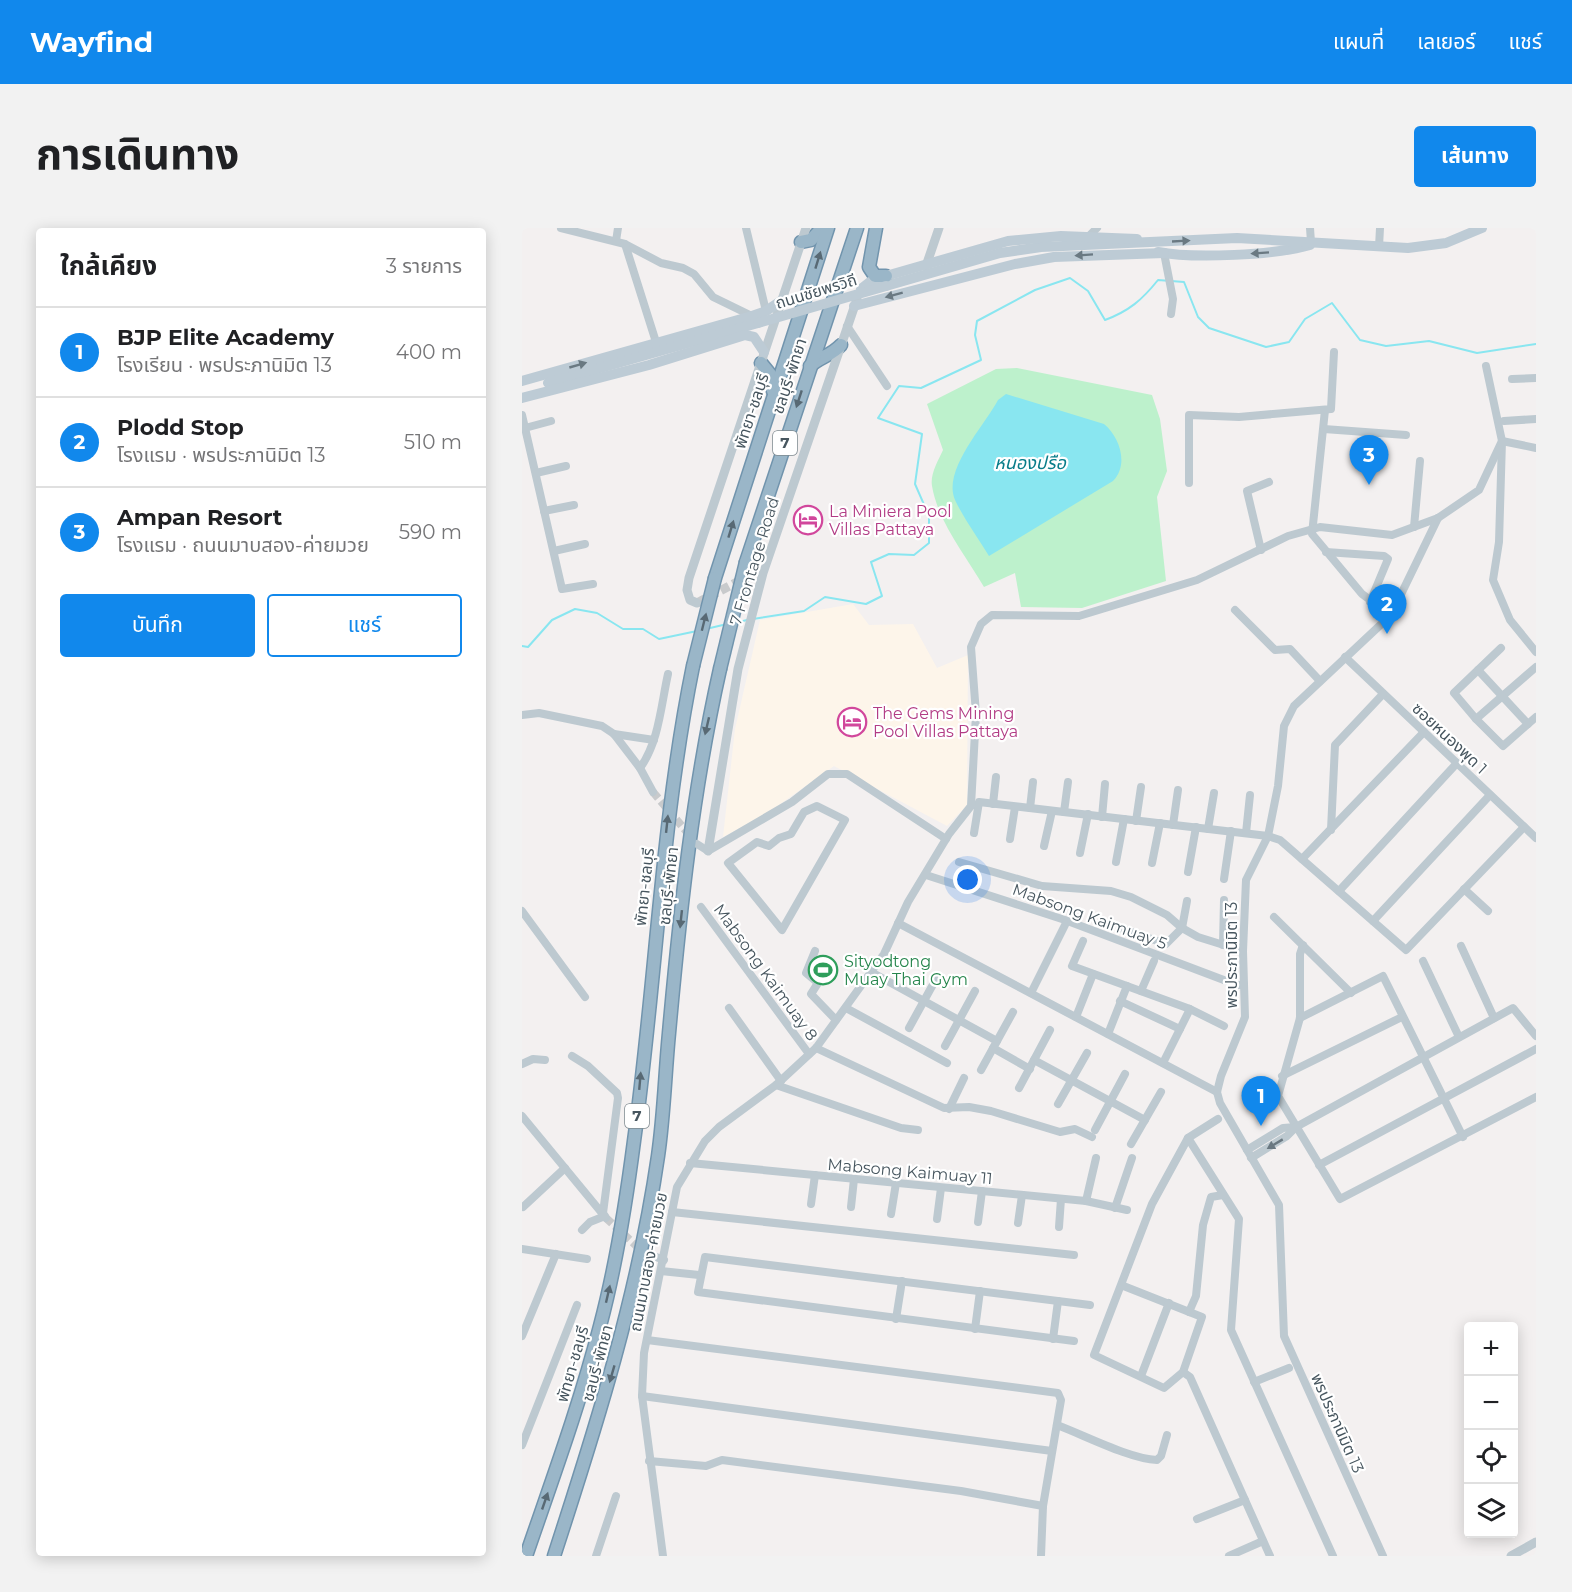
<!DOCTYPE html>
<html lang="th">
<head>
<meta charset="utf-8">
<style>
	body { margin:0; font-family:Montserrat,"Noto Sans Thai",sans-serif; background:#f2f2f2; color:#202124 }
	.controls { position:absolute; right:18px; bottom:18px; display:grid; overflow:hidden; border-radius:6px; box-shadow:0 3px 15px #0003 }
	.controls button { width:54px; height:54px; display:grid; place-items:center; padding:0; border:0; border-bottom:2px solid #e0e0e0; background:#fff; color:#202124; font:30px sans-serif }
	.you { position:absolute; left:446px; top:652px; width:21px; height:21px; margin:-15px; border:4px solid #fff; border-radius:50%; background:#1a73e8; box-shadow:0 0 0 9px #1a73e833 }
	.badge { display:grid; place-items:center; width:39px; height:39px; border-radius:50%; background:#1188ec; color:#fff; font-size:20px; font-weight:700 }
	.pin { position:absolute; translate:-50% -50px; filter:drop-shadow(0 2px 3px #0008) }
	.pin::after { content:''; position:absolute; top:32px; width:21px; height:18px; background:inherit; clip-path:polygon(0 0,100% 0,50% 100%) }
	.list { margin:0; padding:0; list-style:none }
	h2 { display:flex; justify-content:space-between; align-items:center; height:78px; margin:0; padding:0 24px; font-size:26px }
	h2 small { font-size:20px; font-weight:400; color:#757577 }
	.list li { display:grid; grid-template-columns:39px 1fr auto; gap:18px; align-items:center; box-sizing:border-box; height:90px; padding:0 24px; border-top:2px solid #e0e0e0 }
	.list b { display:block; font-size:22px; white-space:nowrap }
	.list p { margin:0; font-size:20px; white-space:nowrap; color:#757577 }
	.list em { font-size:20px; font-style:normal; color:#757577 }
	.actions { display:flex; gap:12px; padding:18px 24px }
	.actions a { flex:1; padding:14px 0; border:2px solid #1188ec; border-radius:6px; text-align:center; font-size:21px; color:#1188ec }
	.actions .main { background:#1188ec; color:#fff }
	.icon { flex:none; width:33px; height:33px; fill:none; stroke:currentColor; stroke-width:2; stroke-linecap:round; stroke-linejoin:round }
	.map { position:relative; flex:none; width:1014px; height:1328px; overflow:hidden; border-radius:6px }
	header { display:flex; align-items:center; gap:36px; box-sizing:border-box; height:84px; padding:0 30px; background:#1188ec; color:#fff }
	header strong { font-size:28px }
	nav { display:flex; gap:33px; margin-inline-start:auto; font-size:21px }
	.intro { display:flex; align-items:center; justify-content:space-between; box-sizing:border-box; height:144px; padding:0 36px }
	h1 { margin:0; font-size:42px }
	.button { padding:15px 27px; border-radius:6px; background:#1188ec; color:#fff; font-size:21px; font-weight:700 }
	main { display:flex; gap:36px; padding:0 36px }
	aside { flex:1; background:#fff; border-radius:6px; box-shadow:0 3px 15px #0003 }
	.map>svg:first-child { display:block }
	.commercial { fill:#fdf5ea }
	.green { fill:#bdf1cc }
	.water { fill:#89e6f0 }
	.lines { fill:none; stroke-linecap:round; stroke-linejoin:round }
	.stream { stroke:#89e6f0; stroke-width:2 }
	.minor-tunnel { stroke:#c8cacc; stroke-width:8; stroke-dasharray:8 4; stroke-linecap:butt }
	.tertiary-tunnel { stroke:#c8cacc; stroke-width:9; stroke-dasharray:9 4.5; stroke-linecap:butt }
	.trunk-casing { stroke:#7194ad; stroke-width:15 }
	.minor { stroke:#bdc9d0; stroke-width:8 }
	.tertiary { stroke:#bdc9d0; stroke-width:9 }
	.secondary { stroke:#bdcbd5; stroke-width:10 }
	.trunk { stroke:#9ab6c8; stroke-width:12 }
	.trunk-bridge-casing { stroke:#7194ad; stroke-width:15; stroke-linecap:butt }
	.secondary-bridge { stroke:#bdcbd5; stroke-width:10 }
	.trunk-bridge { stroke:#9ab6c8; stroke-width:12 }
	.oneway { fill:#6a7982 }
	.oneway2 { fill:#586974 }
	.oneway3 { fill:#6a7881 }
	.labels { text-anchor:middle; stroke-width:4.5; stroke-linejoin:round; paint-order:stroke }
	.shield { fill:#fff; stroke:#7e898f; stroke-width:1.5 }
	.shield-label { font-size:15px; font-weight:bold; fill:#47565f }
	.street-label { font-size:16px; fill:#47565f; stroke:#fff }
	.hotel-label { font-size:16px; fill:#b23c85; stroke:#fff; text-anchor:start }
	.leisure-label { font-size:16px; fill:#27864d; stroke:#fff; text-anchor:start }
	.water-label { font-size:18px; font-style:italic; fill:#097d8a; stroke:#fff }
</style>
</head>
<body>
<header>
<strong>Wayfind</strong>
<nav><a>แผนที่</a><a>เลเยอร์</a><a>แชร์</a></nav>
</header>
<div class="intro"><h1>การเดินทาง</h1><a class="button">เส้นทาง</a></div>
<main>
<aside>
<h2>ใกล้เคียง<small>3 รายการ</small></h2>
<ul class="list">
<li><span class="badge">1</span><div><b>BJP Elite Academy</b><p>โรงเรียน · พรประภานิมิต 13</p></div><em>400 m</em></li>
<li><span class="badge">2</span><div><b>Plodd Stop</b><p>โรงแรม · พรประภานิมิต 13</p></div><em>510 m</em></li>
<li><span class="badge">3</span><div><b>Ampan Resort</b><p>โรงแรม · ถนนมาบสอง-ค่ายมวย</p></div><em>590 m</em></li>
</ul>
<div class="actions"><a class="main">บันทึก</a><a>แชร์</a></div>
</aside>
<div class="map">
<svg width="1014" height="1328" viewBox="0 0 1014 1328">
	<rect width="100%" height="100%" fill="#f3f0f0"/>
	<path class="commercial" d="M331,376L347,397L391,396L415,440L446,427L445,577L425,598L312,538L244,586L201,609L213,501L238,392Z"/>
	<path class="green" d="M495,140L630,167L638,191L645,243L635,269L644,353L560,380L499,379L493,345L462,359C444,328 416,294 410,258C408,246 416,233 421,222L405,176L474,141Z"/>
	<path class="water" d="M484,166L582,196C598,209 607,237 591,253L467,328C456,310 442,291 433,272C420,242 463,197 476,172Z"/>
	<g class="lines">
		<g class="stream">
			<path d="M231,391L282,383L303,369L344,376L360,368L349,334L367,326L392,327L407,315V288L393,256L400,206L356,190L377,158L399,160L459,132L453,107L455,93L513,62L548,50L566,63L583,92C607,83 620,72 636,52L662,54L676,89L687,100L744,119L767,114L783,91L810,75L838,112L864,118L907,113L955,125L1014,116"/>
			<path d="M213,395L225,392"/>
			<path d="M184,401L205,396"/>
			<path d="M0,418L6,419L30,392L53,381L75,385L101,401H121L137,411L175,403"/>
		</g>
		<g class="minor-tunnel">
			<path d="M131,564L170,610"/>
			<path d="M84,990L120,1023"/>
		</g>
		<path class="tertiary-tunnel" d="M175,375L234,344"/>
		<g class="trunk-casing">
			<g id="trunk">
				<path d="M354,0L347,39L353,48H364"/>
				<path d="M279,14L289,12L300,0"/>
				<path d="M239,135L248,146L251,163"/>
				<path d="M288,138C298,129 310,127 319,117"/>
				<path d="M224,334L335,0"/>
				<path d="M193,350L306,0"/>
				<path d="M4,1328C30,1252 58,1176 78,1098C94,1038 104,975 112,913C134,755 139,595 171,438"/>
				<path d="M32,1328C75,1196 116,1066 136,928C142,887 143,846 147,805C158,683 171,561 198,441"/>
			</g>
		</g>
		<g class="minor">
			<path d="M39,0L103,16L139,35L161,40L172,46L191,69L230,88"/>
			<path d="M224,0L244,83"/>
			<path d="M788,0L789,14"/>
			<path d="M567,8L575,0"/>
			<path d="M94,13L96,0"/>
			<path d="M103,16L134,114"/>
			<path d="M857,19L858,0"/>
			<path d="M642,25L651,71L649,86"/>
			<path d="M325,98L365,158"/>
			<path d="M964,138L980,213L977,314L971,352L988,392L1014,424"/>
			<path d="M990,151L1014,150"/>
			<path d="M803,182L790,306L840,366L869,387"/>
			<path d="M0,187L40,361L71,356"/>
			<path d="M982,193L1014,191"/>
			<path d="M3,200L29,193"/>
			<path d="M802,201L884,207"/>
			<path d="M14,245L44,238"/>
			<path d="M667,255V187L717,189L809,181L812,124"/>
			<path d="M22,283L52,277"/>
			<path d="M892,299L898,233"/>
			<path d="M739,322L725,263L747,254"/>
			<path d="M32,323L63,316"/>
			<path d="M804,324L862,328L866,331L848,374"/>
			<path d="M713,382L753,422L768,421L798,453"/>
			<path d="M979,420L932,465L954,491L1014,439"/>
			<path d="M823,429L1014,610"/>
			<path d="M956,442L1006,496"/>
			<path d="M0,487L17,485L80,498L92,506L118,540L131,564"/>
			<path d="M954,491L981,518L1014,489"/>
			<path d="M92,506L132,512"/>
			<path d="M118,540C137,514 139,477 146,446"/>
			<path d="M471,576L474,549"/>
			<path d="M295,578L323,592L260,702L206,635L235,614L247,618L257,610L269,606L282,584Z"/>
			<path d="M508,580L511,554"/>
			<path d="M542,584L546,554"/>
			<path d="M580,589L583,556"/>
			<path d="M614,593L619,559"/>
			<path d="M651,597L656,562"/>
			<path d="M686,601L692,565"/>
			<path d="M809,602L813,517L861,466"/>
			<path d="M452,605L457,574L746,608L758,612L884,722L1002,599"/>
			<path d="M724,605L728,567"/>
			<path d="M488,611L493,579"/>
			<path d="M175,616L186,623L270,574L306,546H325L424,611"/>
			<path d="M522,618L530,583"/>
			<path d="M558,625L566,586"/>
			<path d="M780,631L902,504"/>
			<path d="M437,634L520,658L589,663L609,669L645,687L660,700L676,709L721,723"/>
			<path d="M594,634L602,591"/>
			<path d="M630,635L638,595"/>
			<path d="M666,644L674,599"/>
			<path d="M404,647L543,692L715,757H722"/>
			<path d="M702,651L709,603"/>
			<path d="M942,661L966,683"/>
			<path d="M817,663L935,535"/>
			<path d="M179,679L287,826"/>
			<path d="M0,683L63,769"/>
			<path d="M752,689L829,765"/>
			<path d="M851,693L968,567"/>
			<path d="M376,695L695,864"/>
			<path d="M598,700L644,716L660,700L665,673"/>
			<path d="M561,713L550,738L668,781L702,798"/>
			<path d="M701,717L702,672"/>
			<path d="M781,717L778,726V790L756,868L818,971L1014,869"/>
			<path d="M939,718L972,790"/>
			<path d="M293,723L284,745L296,755L289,766L314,792"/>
			<path d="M901,733L937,809"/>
			<path d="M349,744L475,813"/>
			<path d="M619,763L632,733"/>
			<path d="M509,765L543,697"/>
			<path d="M598,773L658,801"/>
			<path d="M207,780L259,853"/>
			<path d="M324,780L425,835"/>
			<path d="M554,789L571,746"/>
			<path d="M778,790L861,748L941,909"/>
			<path d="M387,800L414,751"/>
			<path d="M586,806L605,758"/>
			<path d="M423,818L453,763"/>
			<path d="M294,820L422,880L447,879L469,883L538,904L553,901L570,909"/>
			<path d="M471,820L508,841"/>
			<path d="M50,828L66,838L95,865L96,870L81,985"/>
			<path d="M512,832L623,892"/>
			<path d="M641,835L668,781"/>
			<path d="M0,836L11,831L23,832"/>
			<path d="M459,842L491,784"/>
			<path d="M760,848L880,789"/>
			<path d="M254,857L379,900L396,902"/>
			<path d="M497,860L528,802"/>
			<path d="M536,876L565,825"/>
			<path d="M427,881L442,850"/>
			<path d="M0,888L84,990"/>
			<path d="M573,902L603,846"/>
			<path d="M666,910L717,991L709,1102L811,1328"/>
			<path d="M609,916L639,864"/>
			<path d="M725,922L761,900L774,899"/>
			<path d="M729,930L765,908L774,899L991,780L1014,808"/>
			<path d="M168,935L564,973L605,982"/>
			<path d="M797,937L1014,821"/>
			<path d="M564,973L574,930"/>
			<path d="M289,976L293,947"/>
			<path d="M1,979L43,940"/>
			<path d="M329,979L332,951"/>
			<path d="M593,980L610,930"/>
			<path d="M150,984L552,1027"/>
			<path d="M369,986L374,955"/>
			<path d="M415,991L419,960"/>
			<path d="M456,994L460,963"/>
			<path d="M496,995L500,967"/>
			<path d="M537,999L539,971"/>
			<path d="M60,1002L68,994L83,988"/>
			<path d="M0,1021L65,1031"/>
			<path d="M121,1024L142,1032"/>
			<path d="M139,1043L177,1047"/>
			<path d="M599,1057L680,1089L661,1144L642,1160L572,1127L630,976L666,910L696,891"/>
			<path d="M667,1084L674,1068L681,997L689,969L701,967"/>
			<path d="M374,1091L380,1053"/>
			<path d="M453,1101L458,1063"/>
			<path d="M0,1108L34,1026"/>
			<path d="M531,1111L536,1073"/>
			<path d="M125,1112L536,1165L539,1172L521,1278L519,1328"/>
			<path d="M552,1113L176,1064L183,1029L568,1077"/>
			<path d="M661,1144L668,1149L748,1328"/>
			<path d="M619,1148L647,1075"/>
			<path d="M732,1154L767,1140"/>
			<path d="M120,1168L530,1223"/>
			<path d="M535,1197C562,1207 608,1231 635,1232L639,1228L645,1207"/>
			<path d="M0,1217L55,1077"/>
			<path d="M127,1233L184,1238L200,1232L439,1263L521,1278"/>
			<path d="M675,1291L723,1272"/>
			<path d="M74,1328L94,1268"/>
			<path d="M141,1328L120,1168L122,1125L155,959L183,913L197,899L254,857L294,820L362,726L386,674L427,606L449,578L454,486L449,419L459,396L470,387L557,388L675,352L766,308L798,299L870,307L916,290L957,262L980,213L1014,220"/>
			<path d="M707,1328L741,1313"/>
			<path d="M861,1328L762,1108L757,977L698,875L695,864L699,848L723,789L721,723L724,652L746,608L756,558L762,498L772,478L869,387L916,290"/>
		</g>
		<g class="tertiary">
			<path d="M404,38L417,0"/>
			<path d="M175,375L168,372L165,362L167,350L284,0"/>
			<path d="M186,623L216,441L241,345L335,71"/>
			<path d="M989,1328L1014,1314"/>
		</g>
		<g class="secondary">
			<path d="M636,24C672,31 753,27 788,17"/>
			<path d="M364,58L478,25L519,19L715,10L886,20L924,15L960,0"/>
			<path d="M339,61L348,54L364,48L486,13L539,8L615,11"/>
			<path d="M332,78L493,36L532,29L642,25"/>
			<path d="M0,153L230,88L244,83L259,73"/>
			<path d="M26,155L236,95"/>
			<path d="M0,170L127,137L223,107L232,109L242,124"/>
		</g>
		<use href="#trunk" class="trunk"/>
		<g class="trunk-bridge-casing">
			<g id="trunk-bridge">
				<path d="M171,438L193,350"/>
				<path d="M198,441L224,334"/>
			</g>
		</g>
		<path class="secondary-bridge" d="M236,95L364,58"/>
		<use href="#trunk-bridge" class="trunk-bridge"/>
	</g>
	<defs><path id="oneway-solid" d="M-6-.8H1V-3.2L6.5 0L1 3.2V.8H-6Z" transform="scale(1.5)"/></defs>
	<g class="oneway">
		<use href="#oneway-solid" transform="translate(659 13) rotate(-3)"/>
		<use href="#oneway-solid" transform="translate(738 25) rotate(176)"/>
		<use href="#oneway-solid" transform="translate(562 27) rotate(176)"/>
		<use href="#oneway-solid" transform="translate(372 67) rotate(165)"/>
		<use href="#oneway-solid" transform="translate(56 137) rotate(-16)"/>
	</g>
	<g class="oneway2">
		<use href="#oneway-solid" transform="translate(296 32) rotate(-73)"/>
		<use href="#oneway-solid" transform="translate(277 171) rotate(108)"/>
		<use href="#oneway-solid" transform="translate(209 301) rotate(-73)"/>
		<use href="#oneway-solid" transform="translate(182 394) rotate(-76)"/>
		<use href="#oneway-solid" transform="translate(185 498) rotate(103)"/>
		<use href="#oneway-solid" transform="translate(145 596) rotate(-84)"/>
		<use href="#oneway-solid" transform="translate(159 691) rotate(96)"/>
		<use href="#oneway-solid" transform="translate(118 853) rotate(-85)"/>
		<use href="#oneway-solid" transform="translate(86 1066) rotate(-77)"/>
		<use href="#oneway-solid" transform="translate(90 1146) rotate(106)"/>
		<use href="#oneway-solid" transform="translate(23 1273) rotate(-71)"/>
	</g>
	<use class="oneway3" href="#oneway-solid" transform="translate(753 916) rotate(149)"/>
	<defs>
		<g id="hotel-ring" transform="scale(1.5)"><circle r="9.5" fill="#fff" stroke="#d1479c" stroke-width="1.5"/><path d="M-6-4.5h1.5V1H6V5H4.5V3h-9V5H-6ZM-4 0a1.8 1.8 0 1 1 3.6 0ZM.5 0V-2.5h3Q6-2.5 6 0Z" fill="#d1479c"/></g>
		<g id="stadium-ring" transform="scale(1.5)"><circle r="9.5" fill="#fff" stroke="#2e9e5b" stroke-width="1.5"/><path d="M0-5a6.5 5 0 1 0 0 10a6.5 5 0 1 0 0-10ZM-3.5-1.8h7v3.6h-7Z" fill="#2e9e5b"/></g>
	</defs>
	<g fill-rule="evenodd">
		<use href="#hotel-ring" x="286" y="292"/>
		<use href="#hotel-ring" x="330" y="494"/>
		<use href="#stadium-ring" x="301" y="742"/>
	</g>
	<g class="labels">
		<g class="shield">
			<rect x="251" y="203" width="24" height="24" rx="4.5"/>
			<rect x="103" y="876" width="24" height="24" rx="4.5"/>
		</g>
		<g class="shield-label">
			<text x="263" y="220">7</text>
			<text x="115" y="893">7</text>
		</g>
		<g class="street-label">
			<text transform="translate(294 63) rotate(-17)" y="6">ถนนชัยพรวิถี</text>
			<text transform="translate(267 148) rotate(-72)" y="6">ชลบุรี-พัทยา</text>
			<text transform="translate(229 183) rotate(-72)" y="6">พัทยา-ชลบุรี</text>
			<text transform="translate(232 333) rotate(-73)" y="6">7 Frontage Road</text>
			<text transform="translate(928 510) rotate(43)" y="6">ซอยหนองพุด 1</text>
			<text transform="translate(146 658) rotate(-84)" y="6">ชลบุรี-พัทยา</text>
			<text transform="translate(122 659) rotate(-84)" y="6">พัทยา-ชลบุรี</text>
			<text transform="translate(568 688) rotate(20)" y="6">Mabsong Kaimuay 5</text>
			<text transform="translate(709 727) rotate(-90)" y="6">พรประภานิมิต 13</text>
			<text transform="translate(244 744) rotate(54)" y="6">Mabsong Kaimuay 8</text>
			<text transform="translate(388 943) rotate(5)" y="6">Mabsong Kaimuay 11</text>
			<text transform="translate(126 1034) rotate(-79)" y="6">ถนนมาบสอง-ค่ายมวย</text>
			<text transform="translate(75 1135) rotate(-75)" y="6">ชลบุรี-พัทยา</text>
			<text transform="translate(50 1136) rotate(-74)" y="6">พัทยา-ชลบุรี</text>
			<text transform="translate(816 1195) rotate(66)" y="6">พรประภานิมิต 13</text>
		</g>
		<g class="hotel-label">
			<text x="307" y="289">La Miniera Pool<tspan x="307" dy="18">Villas Pattaya</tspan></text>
			<text x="351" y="491">The Gems Mining<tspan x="351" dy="18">Pool Villas Pattaya</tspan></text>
		</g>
		<g class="leisure-label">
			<text x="322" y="739">Sityodtong<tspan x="322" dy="18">Muay Thai Gym</tspan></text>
		</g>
		<g class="water-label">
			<text x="508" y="241">หนองปรือ</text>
		</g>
	</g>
</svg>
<div class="controls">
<button>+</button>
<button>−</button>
<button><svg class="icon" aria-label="locate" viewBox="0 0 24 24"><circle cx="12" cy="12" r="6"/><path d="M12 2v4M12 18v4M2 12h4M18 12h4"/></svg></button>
<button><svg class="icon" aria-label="layers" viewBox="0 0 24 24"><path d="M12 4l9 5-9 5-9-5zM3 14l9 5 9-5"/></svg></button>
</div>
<div class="you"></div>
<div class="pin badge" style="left:739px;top:898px">1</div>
<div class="pin badge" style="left:865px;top:406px">2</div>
<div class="pin badge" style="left:847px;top:257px">3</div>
</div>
</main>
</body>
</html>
